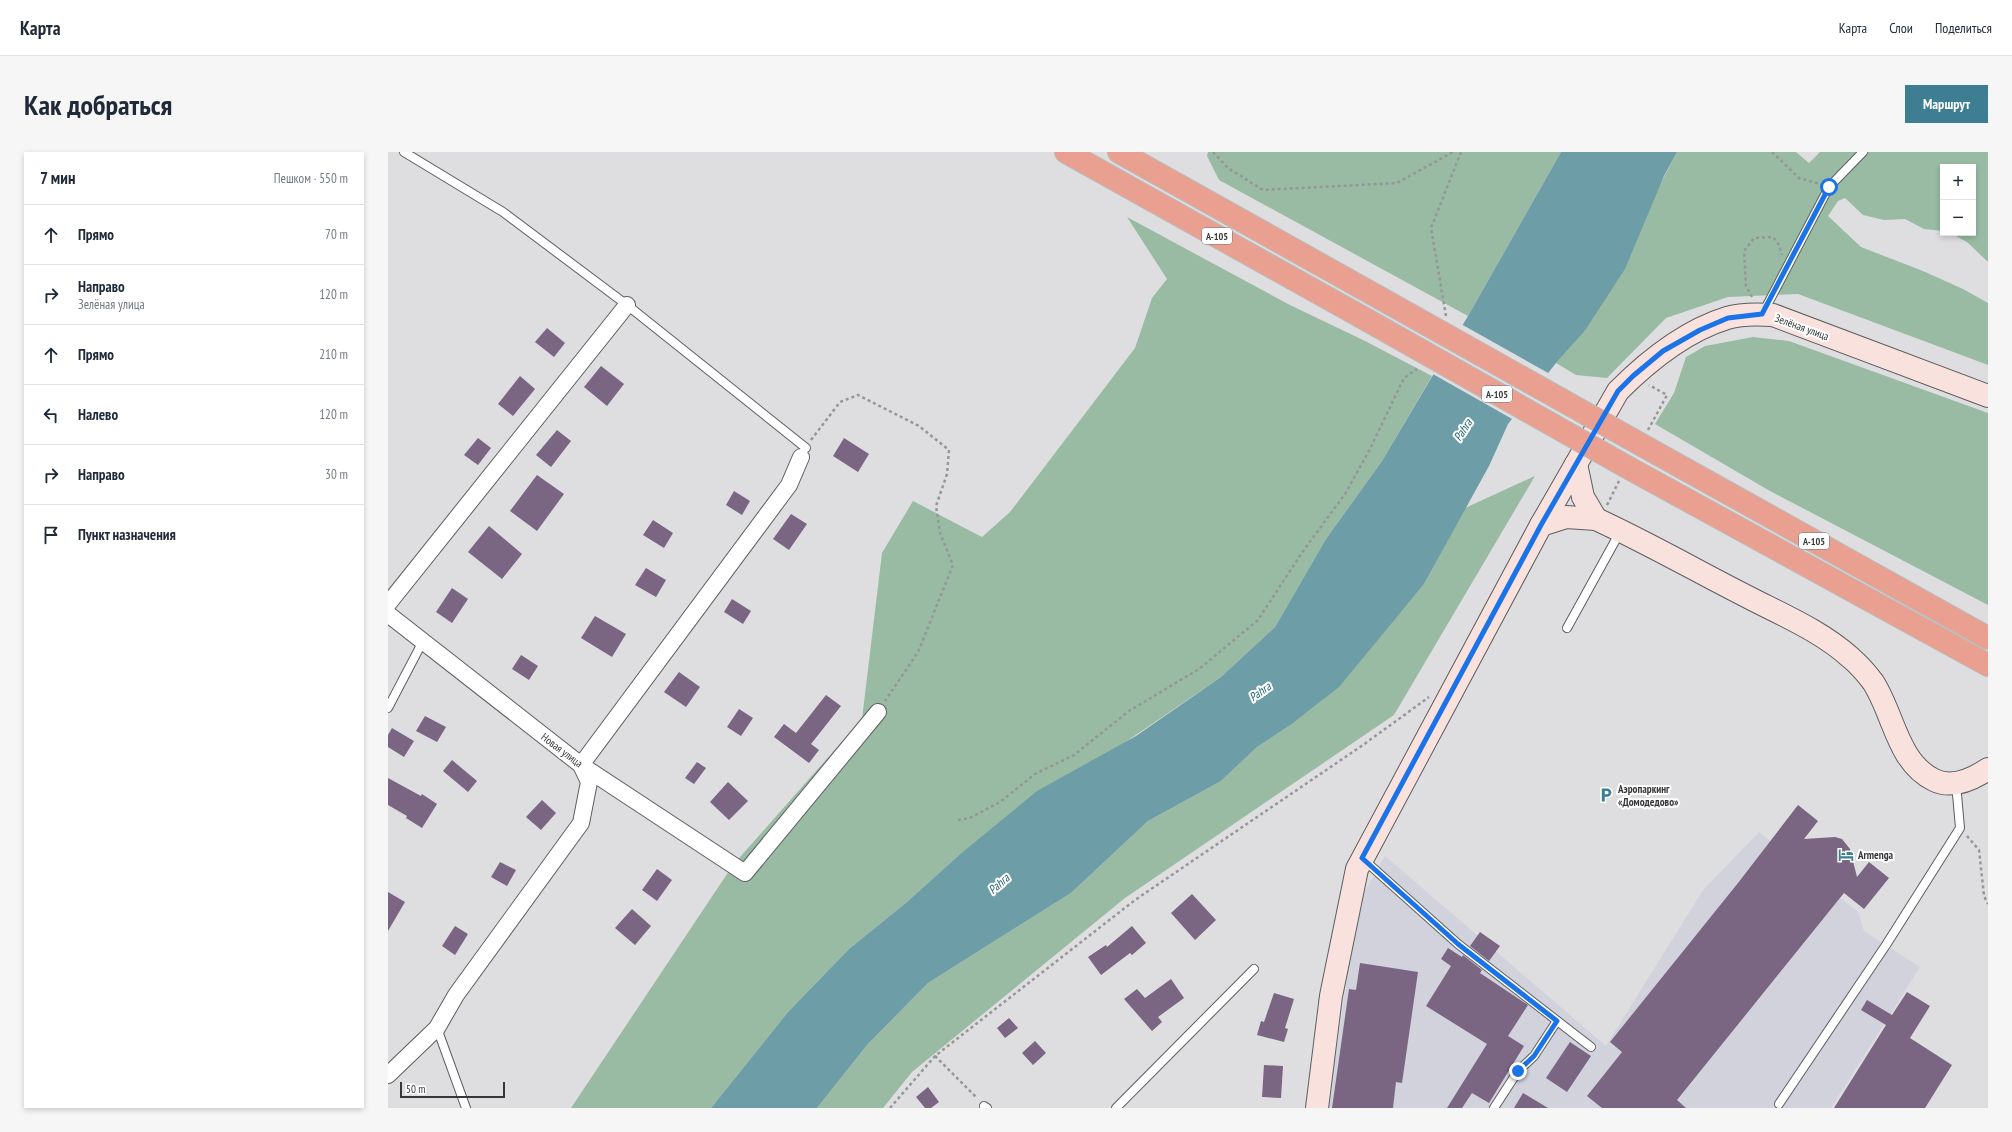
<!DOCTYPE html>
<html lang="ru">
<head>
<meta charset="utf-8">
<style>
	body { margin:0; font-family:"PT Sans Narrow",sans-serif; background:#f6f6f7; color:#1f2937 }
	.controls { position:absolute; right:12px; top:12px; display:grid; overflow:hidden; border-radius:0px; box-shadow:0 2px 6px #0003 }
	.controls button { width:36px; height:36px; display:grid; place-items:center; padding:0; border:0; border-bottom:1px solid #e0e1e3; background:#fff; color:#1f2937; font:20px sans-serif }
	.scale { position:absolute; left:12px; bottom:10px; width:105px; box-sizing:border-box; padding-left:4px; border:2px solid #363738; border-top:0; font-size:11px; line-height:14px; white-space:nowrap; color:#363738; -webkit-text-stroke:3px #fff; paint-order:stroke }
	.stop { position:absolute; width:12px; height:12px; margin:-9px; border:3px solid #1a73e8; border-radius:50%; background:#fff }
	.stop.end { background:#1a73e8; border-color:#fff; box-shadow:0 1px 4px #0008 }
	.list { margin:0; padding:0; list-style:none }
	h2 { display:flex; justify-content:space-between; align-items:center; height:52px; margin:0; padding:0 16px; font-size:17px }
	h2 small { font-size:13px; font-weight:400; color:#747a83 }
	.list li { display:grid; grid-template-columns:26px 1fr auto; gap:12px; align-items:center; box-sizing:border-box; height:60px; padding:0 16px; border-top:1px solid #e0e1e3 }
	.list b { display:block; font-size:15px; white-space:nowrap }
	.list p { margin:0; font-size:13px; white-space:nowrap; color:#747a83 }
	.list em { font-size:13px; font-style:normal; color:#747a83 }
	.icon { flex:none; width:22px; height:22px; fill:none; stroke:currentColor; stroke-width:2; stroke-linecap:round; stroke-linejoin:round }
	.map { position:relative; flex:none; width:1600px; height:956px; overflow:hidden; border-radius:0px }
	header { display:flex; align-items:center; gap:24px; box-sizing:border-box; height:56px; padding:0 20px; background:#fff; border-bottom:1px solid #e0e1e3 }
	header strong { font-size:19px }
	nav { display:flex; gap:22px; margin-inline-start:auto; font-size:14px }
	.intro { display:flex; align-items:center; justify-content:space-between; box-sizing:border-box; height:96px; padding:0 24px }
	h1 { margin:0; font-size:28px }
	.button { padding:10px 18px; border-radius:0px; background:#3e7e92; color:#fff; font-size:14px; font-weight:700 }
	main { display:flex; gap:24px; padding:0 24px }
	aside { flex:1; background:#fff; border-radius:0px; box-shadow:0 2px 6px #0003 }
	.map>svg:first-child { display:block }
	.built { fill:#d1d2dc }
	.green { fill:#99bba3 }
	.water { fill:#6d9da6 }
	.pier { fill:#dedee1 }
	.building { fill:#7a6583 }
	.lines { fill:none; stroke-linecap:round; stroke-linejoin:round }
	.lane-casing { stroke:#5d5e60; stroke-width:10 }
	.street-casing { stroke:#5d5e60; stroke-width:18 }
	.secondary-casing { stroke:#5d5e60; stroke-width:24 }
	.highway-casing { stroke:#bbb; stroke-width:24 }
	.path { stroke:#959698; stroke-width:2.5; stroke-dasharray:3 3; stroke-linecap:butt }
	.lane { stroke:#fff; stroke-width:8 }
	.street { stroke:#fff; stroke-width:16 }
	.secondary { stroke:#f9e2de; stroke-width:22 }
	.highway { stroke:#eaa090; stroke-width:22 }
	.highway-bridge-casing { stroke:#bbb; stroke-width:24; stroke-linecap:butt }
	.highway-bridge { stroke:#eaa090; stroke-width:22 }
	.route { stroke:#1a73e8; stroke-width:5 }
	.labels { text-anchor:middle; stroke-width:4; stroke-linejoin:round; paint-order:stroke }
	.shield { fill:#fff; stroke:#727374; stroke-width:1 }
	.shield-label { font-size:10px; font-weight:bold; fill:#363738 }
	.street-label { font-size:11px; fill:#363738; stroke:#fff }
	.poi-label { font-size:11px; font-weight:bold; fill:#363738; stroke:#fff; text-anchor:start }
	.water-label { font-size:12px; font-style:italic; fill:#21626c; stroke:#fff }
</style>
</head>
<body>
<header>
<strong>Карта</strong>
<nav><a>Карта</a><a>Слои</a><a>Поделиться</a></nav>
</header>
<div class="intro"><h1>Как добраться</h1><a class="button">Маршрут</a></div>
<main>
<aside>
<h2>7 мин<small>Пешком · 550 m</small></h2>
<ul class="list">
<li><svg class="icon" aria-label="ahead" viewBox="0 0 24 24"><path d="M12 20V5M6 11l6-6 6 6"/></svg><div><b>Прямо</b></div><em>70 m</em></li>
<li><svg class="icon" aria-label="right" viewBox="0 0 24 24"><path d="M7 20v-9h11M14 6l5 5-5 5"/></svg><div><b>Направо</b><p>Зелёная улица</p></div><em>120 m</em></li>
<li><svg class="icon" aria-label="ahead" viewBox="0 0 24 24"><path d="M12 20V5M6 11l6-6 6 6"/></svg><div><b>Прямо</b></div><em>210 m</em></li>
<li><svg class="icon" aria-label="left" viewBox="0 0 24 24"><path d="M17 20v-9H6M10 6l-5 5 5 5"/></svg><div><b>Налево</b></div><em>120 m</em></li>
<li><svg class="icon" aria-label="right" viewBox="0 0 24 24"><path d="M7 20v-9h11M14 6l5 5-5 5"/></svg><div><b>Направо</b></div><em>30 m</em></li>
<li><svg class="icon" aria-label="arrive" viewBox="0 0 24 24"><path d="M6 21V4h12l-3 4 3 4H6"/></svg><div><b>Пункт назначения</b></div></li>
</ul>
</aside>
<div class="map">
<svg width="1600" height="956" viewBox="0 0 1600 956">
	<rect width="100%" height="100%" fill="#dedee1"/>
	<path class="built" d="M1371,680L1470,760L1476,779L1532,815L1443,956H940L962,804L977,739L997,704L1218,894L1315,738Z"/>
	<g class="green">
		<path d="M820,0H1173L1080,164L831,28L819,4Z"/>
		<path d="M1289,0H1408L1421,11L1432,0H1600V110L1579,90L1562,81H1585V15H1555V79L1536,77L1517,67L1496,68L1475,63L1457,46L1450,49L1440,64L1473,95L1535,119L1575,137L1600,151V213L1410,142L1340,145L1278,166L1219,226L1188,223L1168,211L1196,180Z"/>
		<path d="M739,65L900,152L977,189L1044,224L994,309L938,387L887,475L833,525L570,704L519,750L461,797L400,860L323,956H183L345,713L474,567L494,401L525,349L594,385L622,360L747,196L764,146L779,127Z"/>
		<path d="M1365,185L1401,189L1600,261V453L1382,339L1267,272L1286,241L1298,205L1317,194Z"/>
		<path d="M1147,324L1006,563L737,746L524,920L495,956H429L479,893L540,831L683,741L760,669L833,629L869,595L901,574L996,479L1036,432L1077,356Z"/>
	</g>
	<path class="water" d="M1173,0H1289L1276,24L1237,117L1196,180L1168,211L1120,272L1101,314L1036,432L951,535L901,574L869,595L833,629L760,669L683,741L540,831L479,893L429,956H323L400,860L461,797L519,750L570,704L649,639L748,584L833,525L887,475L938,387L994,309L1080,164Z"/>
	<path class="pier" d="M1073,172L1162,222L1126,268L1043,221Z"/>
	<g class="building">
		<path d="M159,176L177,191L166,205L147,190Z"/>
		<path d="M213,214L236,232L219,254L196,235Z"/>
		<path d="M132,224L147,237L125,264L110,252Z"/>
		<path d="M169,278L183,289L163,315L148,303Z"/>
		<path d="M90,286L103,296L90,313L76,303Z"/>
		<path d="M456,286L481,302L470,320L445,304Z"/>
		<path d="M149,323L176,342L149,379L122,359Z"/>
		<path d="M346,339L362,349L354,363L338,353Z"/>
		<path d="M403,362L419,372L401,398L385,387Z"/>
		<path d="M265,368L285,381L276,396L255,383Z"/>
		<path d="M101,374L134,402L114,427L80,400Z"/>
		<path d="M258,416L278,428L268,445L247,433Z"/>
		<path d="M64,436L80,447L64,471L48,460Z"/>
		<path d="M344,447L363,459L355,472L336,460Z"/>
		<path d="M207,464L238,482L224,505L193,486Z"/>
		<path d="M133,503L150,514L141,528L124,517Z"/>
		<path d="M291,520L312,535L298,555L276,540Z"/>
		<path d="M438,543L453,554L423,592L431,598L421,611L386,585L396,572L408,581Z"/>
		<path d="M351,557L365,566L353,584L339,575Z"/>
		<path d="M37,564L58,575L49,590L28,579Z"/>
		<path d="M4,576L26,589L16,605L0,595V583Z"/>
		<path d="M64,608L89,629L80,640L55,619Z"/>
		<path d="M309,610L318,616L306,632L297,626Z"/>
		<path d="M0,626L33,644L34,642L49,652L34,676L18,666L19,664L0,653Z"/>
		<path d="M340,630L360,649L341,668L322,650Z"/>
		<path d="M154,648L168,661L153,678L138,665Z"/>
		<path d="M1410,653L1430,669L1416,687L1447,685L1454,687L1462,697L1469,725L1481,710L1501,726L1476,757L1456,741L1289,948L1298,956H1214L1199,944L1234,900L1222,890L1350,731Z"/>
		<path d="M112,710L128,718L119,734L103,725Z"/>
		<path d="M269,717L284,728L269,749L254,738Z"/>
		<path d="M0,740L17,750L0,779Z"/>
		<path d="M804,742L828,768L807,788L783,761Z"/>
		<path d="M244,757L263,774L247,793L227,776Z"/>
		<path d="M67,774L80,782L67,803L54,794Z"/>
		<path d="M744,774L758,791L744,803L742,801L713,823L700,805L718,793L719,795Z"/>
		<path d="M1092,780L1112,794L1101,809L1082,794Z"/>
		<path d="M1060,796L1074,805L1075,803L1094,818L1092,821L1140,853L1120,884L1136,894L1101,951L1084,941L1074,956H1059L1099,892L1038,854L1063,814L1053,807Z"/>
		<path d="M972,811L1030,820L1014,931L1008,930L1005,956H944L961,837L968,838Z"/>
		<path d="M783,827L796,846L770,865L774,870L764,879L736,847L749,837L757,846Z"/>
		<path d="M1519,840L1542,854L1522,886L1564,913L1537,956H1446L1498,873L1473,858L1479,848L1504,863Z"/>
		<path d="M886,841L906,847L897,876L900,877L896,890L869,883L873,869L876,870Z"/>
		<path d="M621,866L630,876L617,886L609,876Z"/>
		<path d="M647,889L658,901L645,913L634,901Z"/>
		<path d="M1182,890L1203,904L1179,940L1158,926Z"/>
		<path d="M876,913L895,914L893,946L874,945Z"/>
		<path d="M540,935L551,950L543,956H537L528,945Z"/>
		<path d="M1135,941L1160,956H1126Z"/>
	</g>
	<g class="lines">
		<g class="lane-casing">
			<g id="lane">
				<path d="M16,0L115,60L239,153L418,296"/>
				<path d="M1375,161L1441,35L1475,0"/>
				<path d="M1179,476L1232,380"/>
				<path d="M0,556L34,491"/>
				<path d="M975,707L1070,792L1203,895"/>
				<path d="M49,876L78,956"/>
				<path d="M1391,952L1498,793L1572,676L1568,631"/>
				<path d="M596,954L599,956"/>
				<path d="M728,956L866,817"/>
				<path d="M1106,956L1130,919L1146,904L1169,869"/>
			</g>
		</g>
		<g class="street-casing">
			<g id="street">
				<path d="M0,452L239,153"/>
				<path d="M0,462L193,613L357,721L490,560"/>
				<path d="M0,923L49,876L68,843L193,671L201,630L193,613L401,333L413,305"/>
			</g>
		</g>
		<g class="secondary-casing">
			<g id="secondary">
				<path d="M1188,312L1195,345L1208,367"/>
				<path d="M1153,373L1178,365L1208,367C1258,390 1307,418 1356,443C1392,462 1432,478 1463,506C1470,512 1479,522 1485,530C1506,562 1509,610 1546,628C1564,637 1585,627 1600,617"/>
				<path d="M929,956L943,844L969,717L1153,373L1230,239C1260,209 1297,179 1339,166C1352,162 1371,162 1385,163L1600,244"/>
			</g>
		</g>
		<g class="highway-casing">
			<g id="highway">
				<path d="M678,0L979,168"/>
				<path d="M731,0L992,146"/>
				<path d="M1252,292L1600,486"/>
				<path d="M1239,315L1600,513"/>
			</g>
		</g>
		<g class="path">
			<path d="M825,0L840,16L875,38L1009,31L1065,0"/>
			<path d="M1384,0L1411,26L1432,32"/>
			<path d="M1364,145L1358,134L1356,99L1366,86L1385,85L1391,93L1394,103"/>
			<path d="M1058,164L1043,76L1073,0"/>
			<path d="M1260,278L1279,243L1261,233"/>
			<path d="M423,288L452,250L470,243L531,274L561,298L559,322L548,354L552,381L565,413L530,500L497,549"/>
			<path d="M1219,353L1231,329"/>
			<path d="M570,668L582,666L612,650L647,622L686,603L741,559L811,517L870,468L913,402L957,342L982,297L1016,226L1029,217"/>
			<path d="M1579,684L1591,698L1596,744L1600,752"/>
			<path d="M547,904L589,946"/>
			<path d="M502,956L547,904L747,748L975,593L1041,545"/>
		</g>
		<use href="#lane" class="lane"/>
		<use href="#street" class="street"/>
		<use href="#secondary" class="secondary"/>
		<use href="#highway" class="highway"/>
		<g class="highway-bridge-casing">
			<g id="highway-bridge">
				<path d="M992,146L1252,292"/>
				<path d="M979,168L1239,315"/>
			</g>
		</g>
		<use href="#highway-bridge" class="highway-bridge"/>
	</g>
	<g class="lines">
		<path class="route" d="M1130,919L1146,904L1169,869L1070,792L974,706L1153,373L1230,239L1245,224L1275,199L1312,178L1340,166L1374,162L1441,35"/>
	</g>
	<defs>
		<g id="parking-bare" transform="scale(1.2)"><path d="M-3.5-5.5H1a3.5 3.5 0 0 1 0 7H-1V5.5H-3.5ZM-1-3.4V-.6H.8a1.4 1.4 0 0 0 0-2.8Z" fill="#3e7e92" stroke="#fff" stroke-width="2.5" paint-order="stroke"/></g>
		<g id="hotel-bare" transform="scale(1.2)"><path d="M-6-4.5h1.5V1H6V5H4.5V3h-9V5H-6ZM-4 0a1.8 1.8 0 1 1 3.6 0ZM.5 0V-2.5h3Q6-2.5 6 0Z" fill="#3e7e92" stroke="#fff" stroke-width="2.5" paint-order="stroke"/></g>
	</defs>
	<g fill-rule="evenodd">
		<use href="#parking-bare" x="1218" y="643"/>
		<use href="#hotel-bare" x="1458" y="703"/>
	</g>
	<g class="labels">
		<g class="shield">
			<rect x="814" y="76" width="30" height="16" rx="3"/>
			<rect x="1094" y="234" width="30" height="16" rx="3"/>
			<rect x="1411" y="381" width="30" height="16" rx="3"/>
		</g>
		<g class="shield-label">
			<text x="829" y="88">А-105</text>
			<text x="1109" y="246">А-105</text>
			<text x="1426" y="393">А-105</text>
		</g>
		<g class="street-label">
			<text transform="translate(1414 175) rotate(20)" y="4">Зелёная улица</text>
			<text transform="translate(174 598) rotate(37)" y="4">Новая улица</text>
		</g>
		<g class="poi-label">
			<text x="1230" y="641">Аэропаркинг<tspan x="1230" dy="13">«Домодедово»</tspan></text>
			<text x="1470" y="707">Armenga</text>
		</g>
		<g class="water-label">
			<text transform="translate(1075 278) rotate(-57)" y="4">Pahra</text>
			<text transform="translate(872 540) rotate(-36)" y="4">Pahra</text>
			<text transform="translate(611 732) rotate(-42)" y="4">Pahra</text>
		</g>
	</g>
</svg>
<div class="controls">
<button>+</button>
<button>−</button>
</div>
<div class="scale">50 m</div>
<div class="stop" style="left:1441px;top:35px"></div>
<div class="stop end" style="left:1130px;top:919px"></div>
</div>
</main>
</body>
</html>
